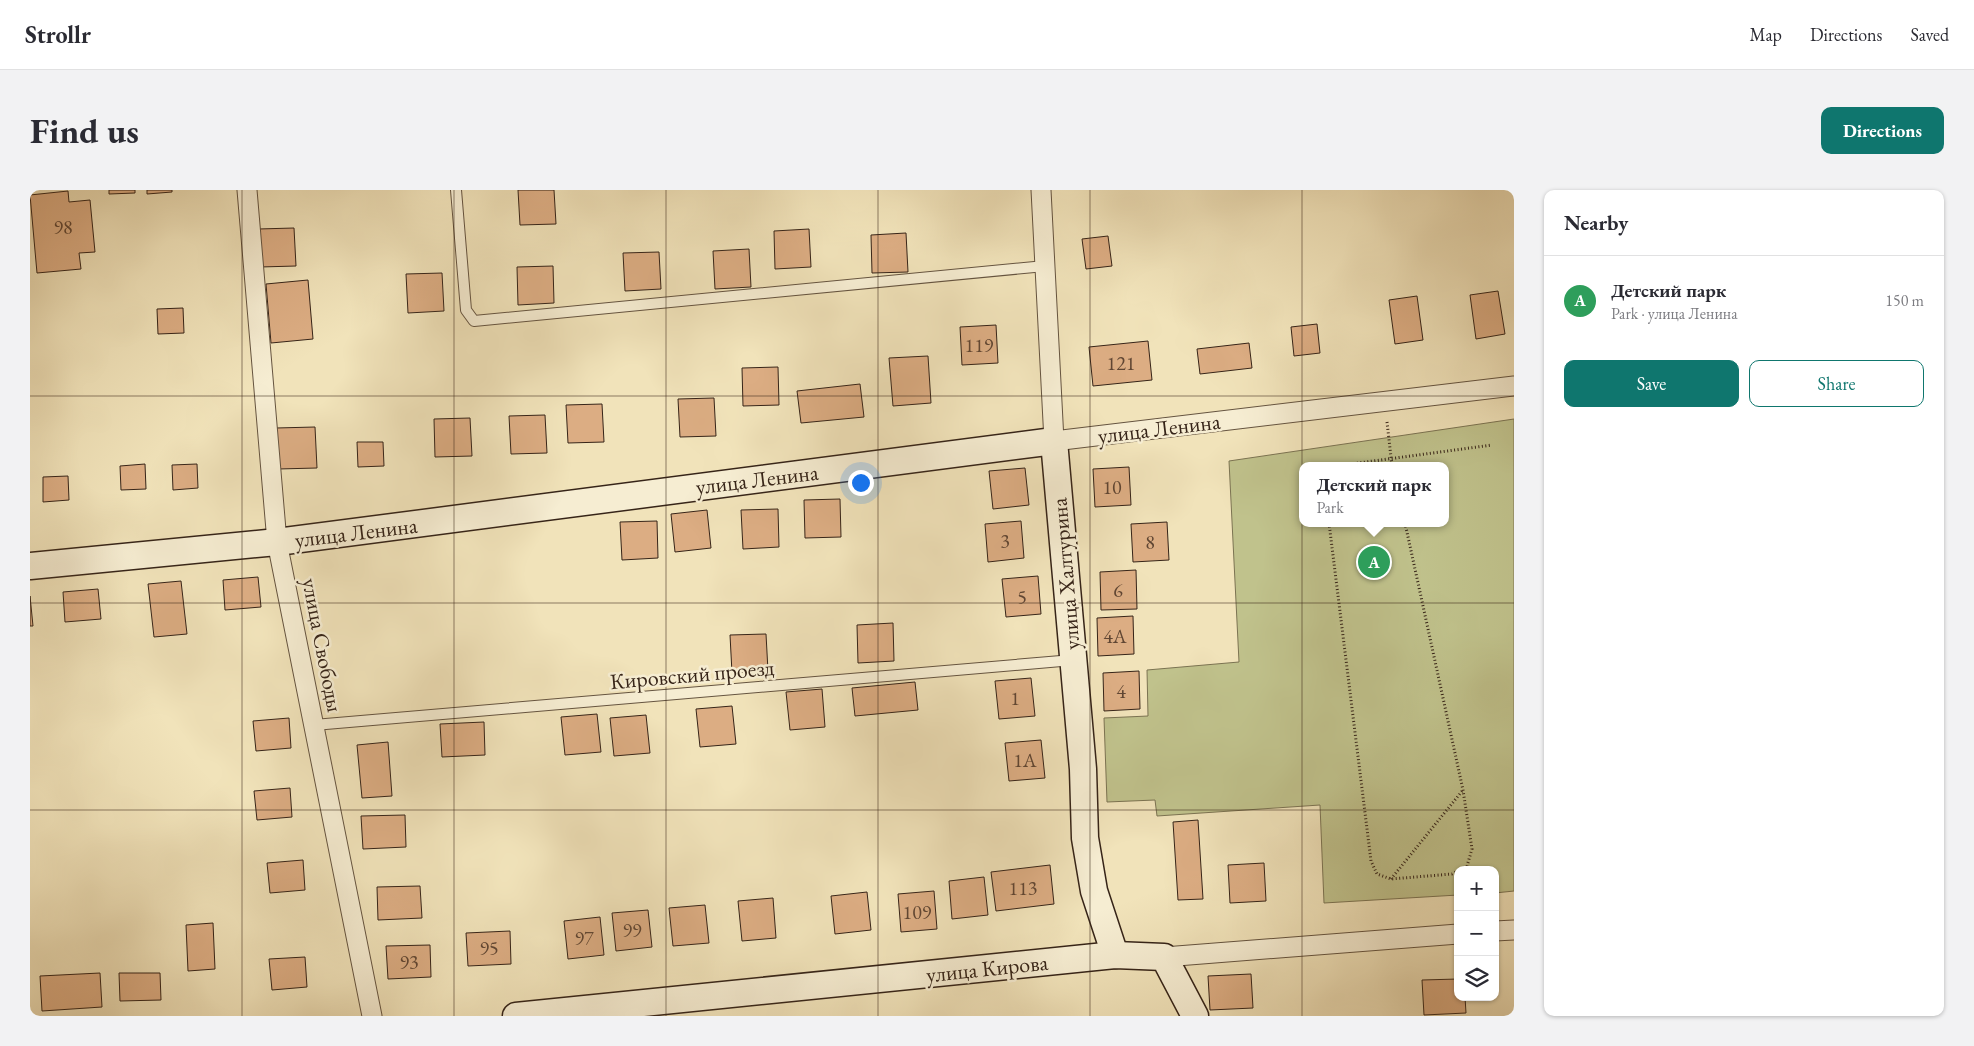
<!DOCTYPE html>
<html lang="en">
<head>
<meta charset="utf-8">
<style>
	body { margin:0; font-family:"EB Garamond",serif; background:#f2f2f3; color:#2b2b33 }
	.controls { position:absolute; right:15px; bottom:15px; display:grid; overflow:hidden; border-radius:10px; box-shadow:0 1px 4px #0004 }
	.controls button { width:45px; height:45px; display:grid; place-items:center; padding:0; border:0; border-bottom:1px solid #e1e1e2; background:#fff; color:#2b2b33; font:25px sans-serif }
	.you { position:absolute; left:830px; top:292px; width:18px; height:18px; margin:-12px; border:4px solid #fff; border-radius:50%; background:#1a73e8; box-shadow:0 0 0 8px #1a73e833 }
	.badge { display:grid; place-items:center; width:32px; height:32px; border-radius:50%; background:#0f766e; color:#fff; font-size:16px; font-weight:700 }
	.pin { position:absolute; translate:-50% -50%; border:2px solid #fff; box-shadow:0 1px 5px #0006 }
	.popup { position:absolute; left:1269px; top:272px; width:150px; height:65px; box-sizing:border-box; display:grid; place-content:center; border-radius:10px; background:#fff; filter:drop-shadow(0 1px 4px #0005); font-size:16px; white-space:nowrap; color:#7c7c81 }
	.popup b { font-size:19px; color:#2b2b33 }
	.popup::after { content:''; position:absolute; left:50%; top:100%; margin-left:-10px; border:10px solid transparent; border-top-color:#fff }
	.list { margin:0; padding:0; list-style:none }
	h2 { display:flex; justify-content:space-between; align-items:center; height:65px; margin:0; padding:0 20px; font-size:21px }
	h2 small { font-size:16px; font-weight:400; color:#7c7c81 }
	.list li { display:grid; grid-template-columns:32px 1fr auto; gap:15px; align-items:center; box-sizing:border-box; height:90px; padding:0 20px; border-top:1px solid #e1e1e2 }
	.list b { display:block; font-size:19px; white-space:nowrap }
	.list p { margin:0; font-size:16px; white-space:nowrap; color:#7c7c81 }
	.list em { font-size:16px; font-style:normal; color:#7c7c81 }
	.actions { display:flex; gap:10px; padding:15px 20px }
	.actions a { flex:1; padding:11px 0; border:1px solid #0f766e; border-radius:10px; text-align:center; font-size:18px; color:#0f766e }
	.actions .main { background:#0f766e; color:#fff }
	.icon { flex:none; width:28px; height:28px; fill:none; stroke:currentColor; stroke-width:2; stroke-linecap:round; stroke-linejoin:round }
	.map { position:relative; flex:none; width:1484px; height:826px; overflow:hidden; border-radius:10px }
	header { display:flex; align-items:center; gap:30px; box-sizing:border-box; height:70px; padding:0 25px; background:#fff; border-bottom:1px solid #e1e1e2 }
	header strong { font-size:24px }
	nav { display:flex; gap:28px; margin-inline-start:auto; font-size:18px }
	.intro { display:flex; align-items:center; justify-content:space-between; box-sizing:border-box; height:120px; padding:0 30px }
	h1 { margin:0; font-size:35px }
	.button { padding:12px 22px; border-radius:10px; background:#0f766e; color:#fff; font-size:18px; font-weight:700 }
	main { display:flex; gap:30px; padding:0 30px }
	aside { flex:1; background:#fff; border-radius:10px; box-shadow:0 1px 4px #0004 }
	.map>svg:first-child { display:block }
	.green { fill:#c0c28c; stroke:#7b7352; fill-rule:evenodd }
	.building { fill:#dcad83; stroke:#362418 }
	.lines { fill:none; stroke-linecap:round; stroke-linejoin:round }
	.lane-casing { stroke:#655440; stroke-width:12 }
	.street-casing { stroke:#655440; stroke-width:21 }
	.secondary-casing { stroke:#362418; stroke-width:29 }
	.path { stroke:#362418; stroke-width:3; stroke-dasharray:1 2.5; stroke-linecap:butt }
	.lane { stroke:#f6edd2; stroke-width:10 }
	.street { stroke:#f6edd2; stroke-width:19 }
	.secondary { stroke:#f6edd2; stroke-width:26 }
	.grid { fill:none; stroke:#362418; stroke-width:1; stroke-opacity:0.55 }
	.labels { text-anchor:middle; stroke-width:5; stroke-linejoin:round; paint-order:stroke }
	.number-label { font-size:20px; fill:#604633 }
	.street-label { font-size:22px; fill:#362418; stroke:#f6edd2 }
</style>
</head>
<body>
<header>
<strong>Strollr</strong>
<nav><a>Map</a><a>Directions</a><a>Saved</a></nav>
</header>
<div class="intro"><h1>Find us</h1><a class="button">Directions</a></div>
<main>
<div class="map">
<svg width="1484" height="826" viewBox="0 0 1484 826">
	<rect width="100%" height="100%" fill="#f1e3ba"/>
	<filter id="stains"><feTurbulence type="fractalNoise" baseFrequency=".004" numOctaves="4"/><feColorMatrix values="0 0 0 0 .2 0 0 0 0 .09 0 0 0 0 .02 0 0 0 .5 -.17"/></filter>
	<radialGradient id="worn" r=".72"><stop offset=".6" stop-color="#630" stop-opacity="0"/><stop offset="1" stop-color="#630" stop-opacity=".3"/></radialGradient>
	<path class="green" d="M1484,229V701L1465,703V680H1428V705L1294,713L1290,615L1127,626L1125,610L1077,612L1074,528L1118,526L1117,480L1209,472L1199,271ZM1273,276H1415V333H1273Z"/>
	<g class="building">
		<path d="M79,0H105V3L79,4Z"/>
		<path d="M117,0H142V2L117,4Z"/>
		<path d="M488,0H524L526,34L490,35Z"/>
		<path d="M38,1L39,12L60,10L65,62L49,63L51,79L7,83L0,5Z"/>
		<path d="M264,38L266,76L230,77L228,39Z"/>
		<path d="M779,39L781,77L745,79L744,41Z"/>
		<path d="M876,43L878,82L842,83L841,45Z"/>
		<path d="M1078,46L1082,76L1056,79L1052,49Z"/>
		<path d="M719,59L721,97L685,99L683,61Z"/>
		<path d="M629,62L631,99L595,101L593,63Z"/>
		<path d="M523,76L524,113L488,115L487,77Z"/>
		<path d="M412,83L414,121L378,123L376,84Z"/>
		<path d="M278,90L283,149L241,153L236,94Z"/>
		<path d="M1468,101L1475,144L1446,149L1440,105Z"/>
		<path d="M1387,106L1393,150L1365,154L1359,110Z"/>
		<path d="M153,118L154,143L128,144L127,119Z"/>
		<path d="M1287,134L1290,163L1264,166L1261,137Z"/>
		<path d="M966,135L968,173L932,175L930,137Z"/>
		<path d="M1118,151L1122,190L1063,196L1059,157Z"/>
		<path d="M1219,153L1222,178L1170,184L1167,159Z"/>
		<path d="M898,166L901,213L863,216L859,168Z"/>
		<path d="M748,177L749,215L713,216L712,178Z"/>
		<path d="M830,194L834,227L771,233L767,201Z"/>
		<path d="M684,208L686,246L650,247L648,209Z"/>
		<path d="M572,214L574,252L538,253L536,215Z"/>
		<path d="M515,225L517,263L481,264L479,226Z"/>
		<path d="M440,228L442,266L405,267L404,229Z"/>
		<path d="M285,237L287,278L248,279L246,238Z"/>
		<path d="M327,252H353L354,276L328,277Z"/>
		<path d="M115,274L116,299L91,300L90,276Z"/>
		<path d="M167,274L168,298L143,300L142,275Z"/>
		<path d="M1099,277L1101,315L1065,317L1063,279Z"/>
		<path d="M995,278L999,315L963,319L959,281Z"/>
		<path d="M38,286L39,310L13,312V287Z"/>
		<path d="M810,309L811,347L775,348L774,310Z"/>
		<path d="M748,319L749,357L713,359L711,320Z"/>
		<path d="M677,320L681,358L645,362L641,324Z"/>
		<path d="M627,331L628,368L592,370L590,332Z"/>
		<path d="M991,331L994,368L958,372L955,334Z"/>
		<path d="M1137,332L1139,370L1103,372L1101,334Z"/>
		<path d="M1106,380L1107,419L1071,420L1070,382Z"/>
		<path d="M1008,386L1011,424L976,427L972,389Z"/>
		<path d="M228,387L231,417L195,420L193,390Z"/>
		<path d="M151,391L157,444L124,447L118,394Z"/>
		<path d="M68,399L71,429L35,432L33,402Z"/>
		<path d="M0,406L3,436H0Z"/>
		<path d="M1103,426L1104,464L1068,466L1067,428Z"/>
		<path d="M863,433L864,471L828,473L827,435Z"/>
		<path d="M736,444L738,481L702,483L700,445Z"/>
		<path d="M1109,481L1110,519L1074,521L1073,483Z"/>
		<path d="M1001,488L1005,526L969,529L965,491Z"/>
		<path d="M885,492L888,520L825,526L822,498Z"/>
		<path d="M792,499L795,537L760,540L756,502Z"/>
		<path d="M702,516L706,554L670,557L666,519Z"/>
		<path d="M567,524L571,562L535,565L531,527Z"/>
		<path d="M616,525L620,563L584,566L580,528Z"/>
		<path d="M259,528L261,558L226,561L223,531Z"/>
		<path d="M454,532L455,565L412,567L410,534Z"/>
		<path d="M1011,550L1015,588L979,591L975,553Z"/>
		<path d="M358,552L362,606L332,608L327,555Z"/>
		<path d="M260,598L262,627L227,630L224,601Z"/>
		<path d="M375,625L376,657L333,659L331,626Z"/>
		<path d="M1168,630L1173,709L1148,710L1143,632Z"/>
		<path d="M273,670L275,700L240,703L237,673Z"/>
		<path d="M1234,673L1236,711L1200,713L1198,675Z"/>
		<path d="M1020,675L1024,714L966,721L961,682Z"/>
		<path d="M954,687L958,725L922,729L919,691Z"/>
		<path d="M390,696L392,728L348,730L347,697Z"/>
		<path d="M904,701L907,739L871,742L868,704Z"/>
		<path d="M837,702L841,740L805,744L801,706Z"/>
		<path d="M743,708L746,748L712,751L708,711Z"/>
		<path d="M675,715L679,753L643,756L639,718Z"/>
		<path d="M618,720L622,757L586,761L582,723Z"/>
		<path d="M570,727L574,765L538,769L534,731Z"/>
		<path d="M183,733L185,779L158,781L156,735Z"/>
		<path d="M480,741L481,774L438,776L436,743Z"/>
		<path d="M400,755L401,787L358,789L356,756Z"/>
		<path d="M275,767L277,797L242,800L239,769Z"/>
		<path d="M70,783L72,817L12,821L10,786Z"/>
		<path d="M89,783H130L131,810L90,811Z"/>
		<path d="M1221,784L1223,818L1180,820L1178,786Z"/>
		<path d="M1428,789V807H1435L1436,823L1394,825L1392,790Z"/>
	</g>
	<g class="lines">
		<g class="lane-casing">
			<g id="lane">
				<path d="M426,0L436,120L444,131L1015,76"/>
				<path d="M284,535L1043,470"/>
			</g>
		</g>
		<g class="street-casing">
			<g id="street">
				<path d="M217,0L247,352L342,826"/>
				<path d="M1011,0L1024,251L1484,196"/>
				<path d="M1465,741L1484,740"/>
				<path d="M1134,767L1428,744"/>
			</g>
		</g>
		<g class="secondary-casing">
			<g id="secondary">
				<path d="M0,376L247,352L1024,251L1053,579L1055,648L1064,701L1085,765"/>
				<path d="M486,826L1085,765L1134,767L1165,826"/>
			</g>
		</g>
		<g class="path">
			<path d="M1357,232L1362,276"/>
			<path d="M1317,276L1321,274L1462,255"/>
			<path d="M1299,333L1341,671L1347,684L1361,689L1422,684L1428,681"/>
			<path d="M1375,333L1433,600L1442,659L1437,676L1430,680"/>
			<path d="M1361,689L1433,600"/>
		</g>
		<use href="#lane" class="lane"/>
		<use href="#street" class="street"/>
		<use href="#secondary" class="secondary"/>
	</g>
	<path class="grid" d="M212,0V826M424,0V826M636,0V826M848,0V826M1060,0V826M1272,0V826M0,206H1484M0,413H1484M0,620H1484"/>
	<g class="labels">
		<g class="number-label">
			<text x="33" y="44">98</text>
			<text x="949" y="162">119</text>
			<text x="1091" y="180">121</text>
			<text x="1082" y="304">10</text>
			<text x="975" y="358">3</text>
			<text x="1120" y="359">8</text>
			<text x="1088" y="407">6</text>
			<text x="992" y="414">5</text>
			<text x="1085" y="453">4А</text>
			<text x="1091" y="508">4</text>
			<text x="985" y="515">1</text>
			<text x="995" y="577">1А</text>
			<text x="993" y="705">113</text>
			<text x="887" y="729">109</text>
			<text x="602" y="747">99</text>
			<text x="554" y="755">97</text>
			<text x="459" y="765">95</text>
			<text x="379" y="779">93</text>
		</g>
		<g class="street-label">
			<text transform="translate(1129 238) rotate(-7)" y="8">улица Ленина</text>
			<text transform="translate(727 289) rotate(-7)" y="8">улица Ленина</text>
			<text transform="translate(326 342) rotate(-7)" y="8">улица Ленина</text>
			<text transform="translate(1035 384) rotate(-95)" y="8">улица Халтурина</text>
			<text transform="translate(293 455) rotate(79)" y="8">улица Свободы</text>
			<text transform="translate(662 484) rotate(-5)" y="8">Кировский проезд</text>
			<text transform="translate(957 778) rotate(-6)" y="8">улица Кирова</text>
		</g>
	</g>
	<rect width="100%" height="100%" filter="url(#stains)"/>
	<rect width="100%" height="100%" fill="url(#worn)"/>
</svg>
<div class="controls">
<button>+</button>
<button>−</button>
<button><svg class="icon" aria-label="layers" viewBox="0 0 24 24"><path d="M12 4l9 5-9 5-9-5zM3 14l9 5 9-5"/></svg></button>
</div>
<div class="you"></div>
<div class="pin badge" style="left:1344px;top:372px;background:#2e9e5b">A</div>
<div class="popup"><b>Детский парк</b>Park</div>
</div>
<aside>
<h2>Nearby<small></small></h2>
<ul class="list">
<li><span class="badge" style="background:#2e9e5b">A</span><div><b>Детский парк</b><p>Park · улица Ленина</p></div><em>150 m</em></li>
</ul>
<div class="actions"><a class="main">Save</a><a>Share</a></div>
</aside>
</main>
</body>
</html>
